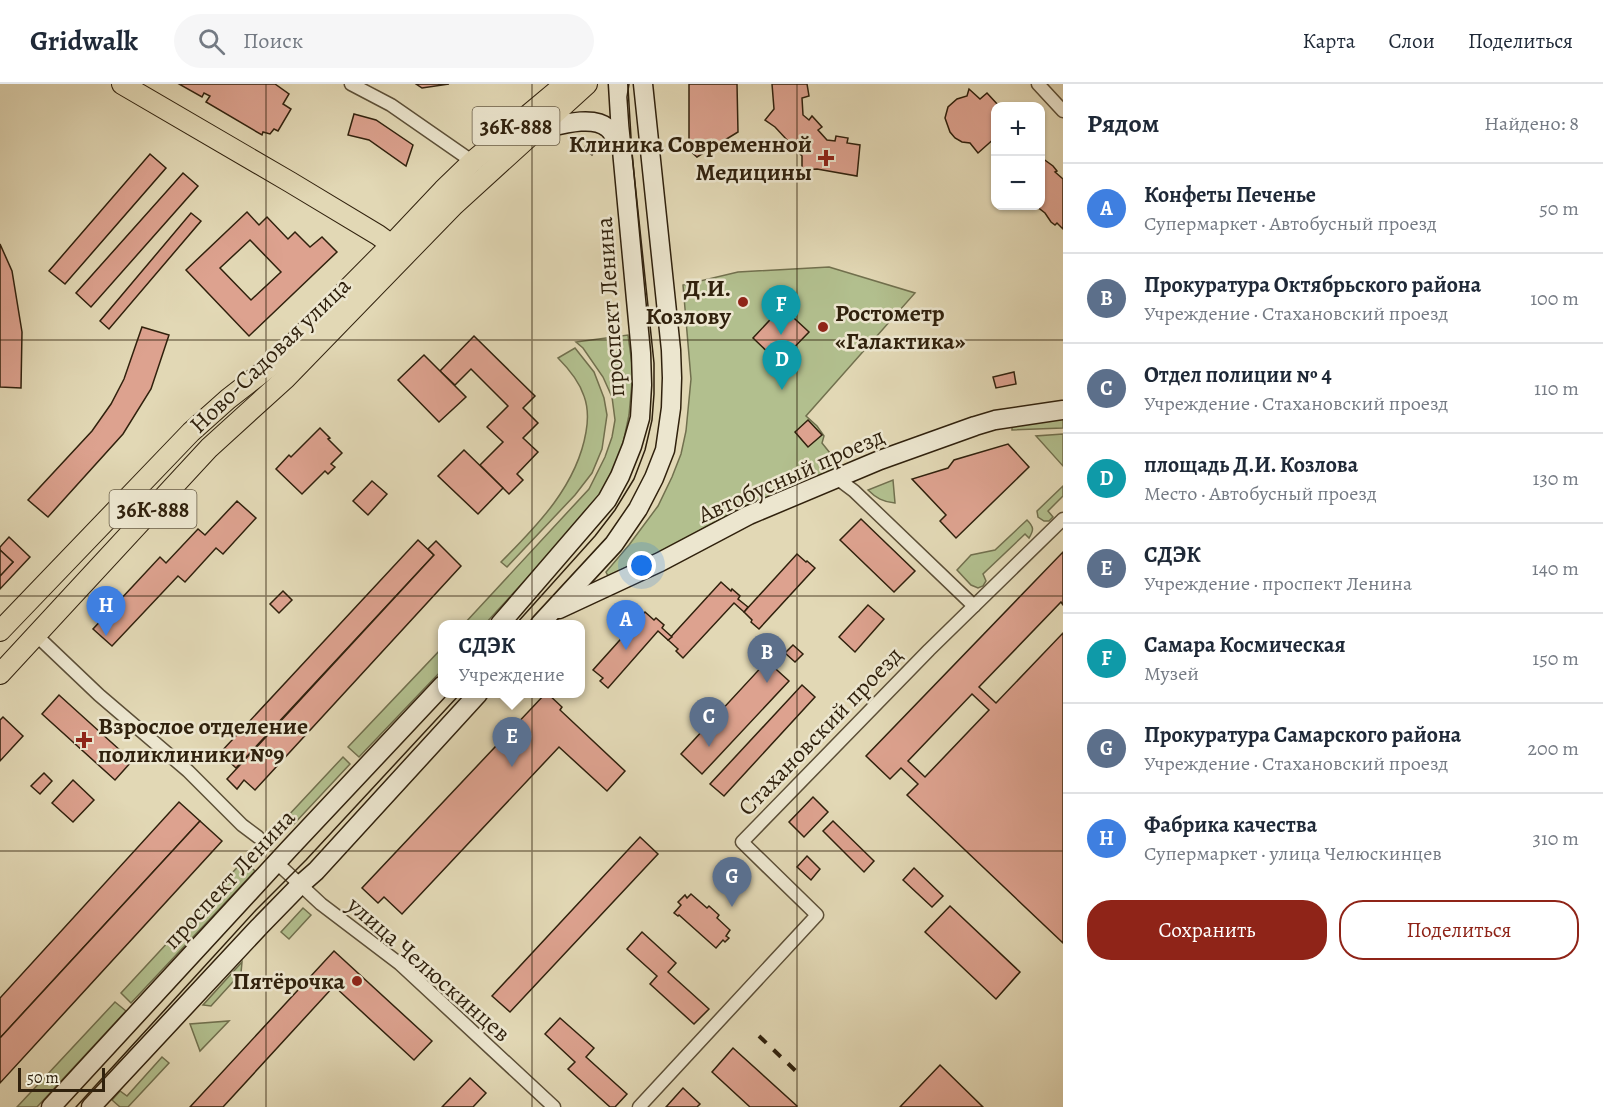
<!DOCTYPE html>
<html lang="ru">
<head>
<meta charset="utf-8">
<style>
	body { margin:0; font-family:Alegreya,serif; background:#f6f6f7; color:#1f2937 }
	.controls { position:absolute; right:18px; top:18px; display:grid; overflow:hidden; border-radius:12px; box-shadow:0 2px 4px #0004 }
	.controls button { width:54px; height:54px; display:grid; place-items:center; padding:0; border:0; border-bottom:2px solid #e0e1e3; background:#fff; color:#1f2937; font:30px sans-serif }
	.scale { position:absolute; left:18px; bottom:15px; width:87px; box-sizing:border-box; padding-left:6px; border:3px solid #30210d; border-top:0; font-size:16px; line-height:21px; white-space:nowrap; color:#30210d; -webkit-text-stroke:4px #ece6cf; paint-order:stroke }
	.you { position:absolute; left:642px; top:482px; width:21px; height:21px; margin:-15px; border:4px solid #fff; border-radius:50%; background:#1a73e8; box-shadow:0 0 0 9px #1a73e833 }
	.badge { display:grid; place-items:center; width:39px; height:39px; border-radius:50%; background:#8f2418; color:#fff; font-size:20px; font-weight:700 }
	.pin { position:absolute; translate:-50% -50px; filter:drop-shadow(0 2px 3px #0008) }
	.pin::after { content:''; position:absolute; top:32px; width:21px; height:18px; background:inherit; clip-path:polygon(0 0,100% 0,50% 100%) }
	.popup { position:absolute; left:438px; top:536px; width:147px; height:78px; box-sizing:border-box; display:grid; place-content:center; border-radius:12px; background:#fff; filter:drop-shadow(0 2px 4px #0005); font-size:20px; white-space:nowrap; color:#747a83 }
	.popup b { font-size:22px; color:#1f2937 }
	.popup::after { content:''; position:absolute; left:50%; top:100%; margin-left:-12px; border:12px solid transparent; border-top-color:#fff }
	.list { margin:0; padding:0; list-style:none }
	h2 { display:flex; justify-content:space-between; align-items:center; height:78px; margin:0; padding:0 24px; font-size:26px }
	h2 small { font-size:20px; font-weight:400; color:#747a83 }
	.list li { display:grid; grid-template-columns:39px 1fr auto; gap:18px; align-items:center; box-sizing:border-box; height:90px; padding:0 24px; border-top:2px solid #e0e1e3 }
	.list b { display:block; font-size:22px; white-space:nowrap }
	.list p { margin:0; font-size:20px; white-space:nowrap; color:#747a83 }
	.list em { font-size:20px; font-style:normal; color:#747a83 }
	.actions { display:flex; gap:12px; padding:18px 24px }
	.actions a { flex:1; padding:14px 0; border:2px solid #8f2418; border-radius:24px; text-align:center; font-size:21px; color:#8f2418 }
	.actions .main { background:#8f2418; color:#fff }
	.icon { flex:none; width:33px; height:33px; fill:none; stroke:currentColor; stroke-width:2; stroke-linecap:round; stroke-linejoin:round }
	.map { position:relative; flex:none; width:1063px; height:1023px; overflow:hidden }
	header { display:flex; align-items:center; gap:36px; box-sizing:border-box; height:84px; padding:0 30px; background:#fff; border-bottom:2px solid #e0e1e3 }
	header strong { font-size:28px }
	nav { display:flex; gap:33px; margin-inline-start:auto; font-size:21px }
	.search { width:420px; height:54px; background:#f6f6f7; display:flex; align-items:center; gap:15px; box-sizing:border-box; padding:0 21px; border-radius:33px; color:#747a83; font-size:22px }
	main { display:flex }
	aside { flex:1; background:#fff }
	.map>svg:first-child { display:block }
	.green { fill:#b2bf8e; stroke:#71704e; stroke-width:1.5 }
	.building { fill:#dda28f; stroke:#30210d; stroke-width:1.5; fill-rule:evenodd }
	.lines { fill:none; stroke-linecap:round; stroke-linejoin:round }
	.street-casing { stroke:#5c4f37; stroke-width:15 }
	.secondary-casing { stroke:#30210d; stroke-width:21 }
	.primary-casing { stroke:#30210d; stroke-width:22 }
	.street { stroke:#ece6cf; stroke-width:12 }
	.secondary { stroke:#ece6cf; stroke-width:18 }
	.primary { stroke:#e2d8b5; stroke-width:20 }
	.tram { stroke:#30210d; stroke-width:1.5 }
	.rail { stroke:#30210d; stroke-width:4; stroke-dasharray:10 10; stroke-linecap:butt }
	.grid { fill:none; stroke:#30210d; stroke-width:1.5; stroke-opacity:0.55 }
	.poi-dot { fill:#8f2418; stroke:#ece6cf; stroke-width:2 }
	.labels { text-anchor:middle; stroke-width:5; stroke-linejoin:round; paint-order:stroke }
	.shield { fill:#ece6cf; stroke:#685c47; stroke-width:1.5 }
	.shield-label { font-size:22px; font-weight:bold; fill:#30210d }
	.poi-label { font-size:24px; font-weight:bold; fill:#30210d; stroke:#ece6cf; text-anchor:end }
	.street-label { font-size:24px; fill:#30210d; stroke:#ece6cf }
</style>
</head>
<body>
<header>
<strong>Gridwalk</strong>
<div class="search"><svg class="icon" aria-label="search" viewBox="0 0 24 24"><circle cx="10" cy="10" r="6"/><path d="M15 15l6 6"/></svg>Поиск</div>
<nav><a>Карта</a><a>Слои</a><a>Поделиться</a></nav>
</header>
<main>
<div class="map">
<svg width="1063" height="1023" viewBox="0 0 1063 1023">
	<rect width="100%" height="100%" fill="#e2d8b5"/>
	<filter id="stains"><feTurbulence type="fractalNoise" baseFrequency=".00333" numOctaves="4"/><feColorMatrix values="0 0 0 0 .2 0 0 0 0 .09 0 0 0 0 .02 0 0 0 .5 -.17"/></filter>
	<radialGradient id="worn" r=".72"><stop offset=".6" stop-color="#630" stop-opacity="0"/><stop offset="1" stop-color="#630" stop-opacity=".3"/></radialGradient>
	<g class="green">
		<path d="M829,183L915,209L806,332L817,342L824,352L822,359L842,384L740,425L662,467L608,492L606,488L629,461L658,422L672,393L681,370L686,347L691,295L683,201L738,188Z"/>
		<path d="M628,251L633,288L629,331L621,369L596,419L485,540H464L589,405L605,373L612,353L615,336L612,313L603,293L583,264L576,258Z"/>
		<path d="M575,264L594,288L604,314L607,331L602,365L592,389L575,411L507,483L501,478C538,441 577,401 586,348C588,337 588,323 584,312C579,297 569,285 558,274Z"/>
		<path d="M1063,330V344L1012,346V339Z"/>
		<path d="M1063,350V382L1036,352Z"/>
		<path d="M893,396L895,419C883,418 876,414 868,406Z"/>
		<path d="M1063,402V412L1048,427L1053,433L1049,437H1044L1038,433L1037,427Z"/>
		<path d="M1027,436C1034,443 1034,446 1029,454L1025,450L983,490L986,497L983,502L978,504L971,501L957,486L971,471L995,466Z"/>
		<path d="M443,563V585L359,673L348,663Z"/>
		<path d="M343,673L350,680L293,741L286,734Z"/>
		<path d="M244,776L255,787L131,919L121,909Z"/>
		<path d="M303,824L311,831L289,855L281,848Z"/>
		<path d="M242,878L241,889L211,922L203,921Z"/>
		<path d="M115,918L126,927L37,1023H17Z"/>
		<path d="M229,937L200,967L190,940Z"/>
		<path d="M162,973L169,979L128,1023H120L112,1016L120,1007L127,1012Z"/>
	</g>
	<g class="building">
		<path d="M179,0H275L289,10L283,20L291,25L278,47L274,45L270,50L263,48L262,51L206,18L210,12L204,9L202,13Z"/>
		<path d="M416,0H449L422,4Z"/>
		<path d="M689,0H737L738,48L697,73L689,66Z"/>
		<path d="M772,0H807L809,12L802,14L803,31L809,36L812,32L822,43L818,46L827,56L835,57L836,52L848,54L847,59L860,61L857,92L817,85L802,86V72L775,43L765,36L774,25Z"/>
		<path d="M969,5L980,15L987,9L999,22H996V53L978,69L970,59L962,58L955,54L950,48L945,34L948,23L957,15L967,12Z"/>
		<path d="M354,30L376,36L413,61L406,82L369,56L348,51Z"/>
		<path d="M590,56L598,62L592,71L584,65Z"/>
		<path d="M150,70L166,84L65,200L49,187Z"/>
		<path d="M1042,74L1053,82L1057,87L1055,88L1063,95V145L1057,139L1055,141L1051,138L1045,129L1036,122H1040V76Z"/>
		<path d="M183,89L198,102L91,223L76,209Z"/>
		<path d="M247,128L259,141L267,133L288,155L295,148L310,163L322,153L337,168L249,252L186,186ZM250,156L281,188L251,216L220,184Z"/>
		<path d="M191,129L201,137L109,245L100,237Z"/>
		<path d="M0,160L12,187L22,248L21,304L0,303Z"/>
		<path d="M782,223L809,248L779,279L753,254Z"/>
		<path d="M142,243L169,251L151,305L123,350L48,433L28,416L92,347L111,320L124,295Z"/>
		<path d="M474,252L535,312L523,324L538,339L523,354L538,368L517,390L523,396L509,410L480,381L503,358L487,343L508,322L471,285L455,301L440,287Z"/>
		<path d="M424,271L466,313L439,338L398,296Z"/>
		<path d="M1014,288L1016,300L996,304L993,293Z"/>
		<path d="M808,336L822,351L808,363L795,348Z"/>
		<path d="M320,344L330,354L328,355L342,369L331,380L335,383L328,390L325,387L302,410L276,385L289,371L291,373Z"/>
		<path d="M1008,360L1029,383L956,454L940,437L946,431L912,395L948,384L954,376Z"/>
		<path d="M464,366L503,404L478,430L438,392Z"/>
		<path d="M372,397L387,410L368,431L353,417Z"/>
		<path d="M237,417L256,434L223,470L216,464L185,498L178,492L112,562L93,545L160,473L166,479L198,445L205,451Z"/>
		<path d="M861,435L915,487L894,508L840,456Z"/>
		<path d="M9,453L30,473L0,505V492L13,478L0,466V463Z"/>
		<path d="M418,456L434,471L236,684L220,669Z"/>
		<path d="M436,457L461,482L255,706L244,696L237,705L227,695L434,471L428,465Z"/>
		<path d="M0,466L13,478L0,492Z"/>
		<path d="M1063,468V521L1061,518L979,603L996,619L1063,549V859L907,711L918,700L901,684L890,695L866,672ZM972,610L989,626L925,693L908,677Z"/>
		<path d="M797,470L806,478L807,477L815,484L759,545L751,538L752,536L744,528Z"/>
		<path d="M721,498L731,507L732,505L740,512L738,515L748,523L744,528L734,519L683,574L676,567L678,565L668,556Z"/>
		<path d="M283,507L292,516L279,529L270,520Z"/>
		<path d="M868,521L884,535L855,568L839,553Z"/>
		<path d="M645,528L654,536L656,534L664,541L662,544L672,553L668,556L658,547L608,604L600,597L603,594L593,586Z"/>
		<path d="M793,561L803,570L795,578L785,569Z"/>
		<path d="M767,577L789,597L702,690L681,670Z"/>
		<path d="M802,601L815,613L724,712L710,700Z"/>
		<path d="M545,610H548L562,623L560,626L625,687L607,707L559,663L402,830L384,813L378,819L362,804Z"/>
		<path d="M59,611L132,677L115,696L42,630Z"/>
		<path d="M3,633L23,652L0,677V636Z"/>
		<path d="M44,689L52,697L40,710L31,702Z"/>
		<path d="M73,696L94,716L73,738L52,719Z"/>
		<path d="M813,713L828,728L804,753L789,738Z"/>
		<path d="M179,718L200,737L0,954V914Z"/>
		<path d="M200,737L222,757L0,999V954Z"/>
		<path d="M833,737L874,777L864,788L823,747Z"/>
		<path d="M640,753L658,770L510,928L492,912Z"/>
		<path d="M807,772L820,785L811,796L797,783Z"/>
		<path d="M914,784L943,812L932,823L903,796Z"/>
		<path d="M691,810L707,824L709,822L719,831L717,834L730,846L726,852L729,854L725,858L723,856L716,864L679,831L678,832L674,829L681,821L678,818L685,811L687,814Z"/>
		<path d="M950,822L1020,888L996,915L925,848Z"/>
		<path d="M642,848L676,879L668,888L709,925L694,940L650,900L657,892L627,865Z"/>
		<path d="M334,867L432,957L414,976L334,902L223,1023H190Z"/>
		<path d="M560,934L594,964L586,973L627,1010L615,1023H610L568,985L575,978L545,950Z"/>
		<path d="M733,964L797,1022L796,1023H750L712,988Z"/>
		<path d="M940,981L983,1023H900Z"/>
		<path d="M470,994L486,1009L473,1023H442Z"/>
		<path d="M683,1004L700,1020L697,1023H666Z"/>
	</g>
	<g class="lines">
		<g class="street-casing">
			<g id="street">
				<path d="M351,0L391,21L476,80"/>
				<path d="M1038,0L1063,27"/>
				<path d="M838,395L854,407L974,522"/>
				<path d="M37,552L99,611L188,687L242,741L258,753"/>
				<path d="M277,779L321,820L400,880L554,1023"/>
				<path d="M639,1023L817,831L742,758L929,566L1063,435"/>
			</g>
		</g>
		<g class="secondary-casing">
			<g id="secondary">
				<path d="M538,46C557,42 592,30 608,44C614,49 617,58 621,65"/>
				<path d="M559,525L660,478L749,431L880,376L975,342L995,336L1063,326"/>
				<path d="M500,540L607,416L620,392L632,362L640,334L642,301L641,269L622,66L618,0"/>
				<path d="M540,540L614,460L638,425L654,394L665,366L671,324L672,294L671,266L643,0"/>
				<path d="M51,1023L289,765L443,601"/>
				<path d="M91,1023L259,843L300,801L316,787L478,610"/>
			</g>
		</g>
		<g class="primary-casing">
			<g id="primary">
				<path d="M122,0L290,98L378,151L400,167"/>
				<path d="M0,547L191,348L228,315L273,280L392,160L443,106L473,77L565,0"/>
				<path d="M0,590L209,364L286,294L454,121L587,0"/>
			</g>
		</g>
		<use href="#street" class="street"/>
		<use href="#secondary" class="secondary"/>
		<use href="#primary" class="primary"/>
		<g class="tram">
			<path d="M516,540L595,452L615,426L634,395L645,366L652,336L654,310V279L629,42L627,13L629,0"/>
			<path d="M76,1023L256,826L306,776L460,610"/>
		</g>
		<path class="rail" d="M759,952L800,991"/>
	</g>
	<path class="grid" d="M266,0V1023M532,0V1023M797,0V1023M0,256H1063M0,512H1063M0,767H1063"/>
	<g class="poi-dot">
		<path d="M823 65h6v6h6v6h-6v6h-6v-6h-6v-6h6z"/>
		<circle cx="743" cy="218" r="6"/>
		<circle cx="823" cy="243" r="6"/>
		<path d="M81 647h6v6h6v6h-6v6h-6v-6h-6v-6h6z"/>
		<circle cx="357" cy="897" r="6"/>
	</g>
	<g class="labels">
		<g class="shield">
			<rect x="472.5" y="23" width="87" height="38" rx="4.5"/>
			<rect x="109.5" y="406" width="87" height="38" rx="4.5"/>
		</g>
		<g class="shield-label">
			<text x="516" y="50">36К-888</text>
			<text x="153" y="433">36К-888</text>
		</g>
		<g class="poi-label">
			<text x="812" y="68">Клиника Современной<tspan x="812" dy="28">Медицины</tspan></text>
			<text x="731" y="212">Д.И.<tspan x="731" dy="28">Козлову</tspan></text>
			<text x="835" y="237" text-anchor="start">Ростометр<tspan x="835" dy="28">«Галактика»</tspan></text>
			<text x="98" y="650" text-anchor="start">Взрослое отделение<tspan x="98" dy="28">поликлиники №9</tspan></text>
			<text x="345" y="905">Пятёрочка</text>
		</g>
		<g class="street-label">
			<text transform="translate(610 223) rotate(-94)" y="8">проспект Ленина</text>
			<text transform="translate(270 271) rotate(-44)" y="8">Ново-Садовая улица</text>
			<text transform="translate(791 391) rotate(-24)" y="8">Автобусный проезд</text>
			<text transform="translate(820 647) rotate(-46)" y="8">Стахановский проезд</text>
			<text transform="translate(229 795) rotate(-47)" y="8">проспект Ленина</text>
			<text transform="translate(429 885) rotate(41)" y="8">улица Челюскинцев</text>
		</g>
	</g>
	<rect width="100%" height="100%" filter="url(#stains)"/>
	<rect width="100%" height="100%" fill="url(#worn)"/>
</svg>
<div class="controls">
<button>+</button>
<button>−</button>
</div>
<div class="scale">50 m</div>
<div class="you"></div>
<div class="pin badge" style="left:626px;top:566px;background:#3f7fe0">A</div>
<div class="pin badge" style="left:767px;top:599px;background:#5c6f8a">B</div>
<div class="pin badge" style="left:709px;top:663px;background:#5c6f8a">C</div>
<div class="pin badge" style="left:782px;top:306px;background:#0f9aa8">D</div>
<div class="pin badge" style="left:512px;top:683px;background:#5c6f8a">E</div>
<div class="popup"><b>СДЭК</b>Учреждение</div>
<div class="pin badge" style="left:781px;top:251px;background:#0f9aa8">F</div>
<div class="pin badge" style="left:732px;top:823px;background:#5c6f8a">G</div>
<div class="pin badge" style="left:106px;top:552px;background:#3f7fe0">H</div>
</div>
<aside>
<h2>Рядом<small>Найдено: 8</small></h2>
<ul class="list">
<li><span class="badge" style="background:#3f7fe0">A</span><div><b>Конфеты Печенье</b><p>Супермаркет · Автобусный проезд</p></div><em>50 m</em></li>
<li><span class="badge" style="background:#5c6f8a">B</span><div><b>Прокуратура Октябрьского района</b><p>Учреждение · Стахановский проезд</p></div><em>100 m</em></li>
<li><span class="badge" style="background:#5c6f8a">C</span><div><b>Отдел полиции № 4</b><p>Учреждение · Стахановский проезд</p></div><em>110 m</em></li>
<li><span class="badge" style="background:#0f9aa8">D</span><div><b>площадь Д.И. Козлова</b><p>Место · Автобусный проезд</p></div><em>130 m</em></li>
<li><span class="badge" style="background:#5c6f8a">E</span><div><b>СДЭК</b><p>Учреждение · проспект Ленина</p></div><em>140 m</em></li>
<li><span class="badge" style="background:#0f9aa8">F</span><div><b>Самара Космическая</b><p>Музей</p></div><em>150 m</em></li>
<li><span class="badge" style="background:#5c6f8a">G</span><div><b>Прокуратура Самарского района</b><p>Учреждение · Стахановский проезд</p></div><em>200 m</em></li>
<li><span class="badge" style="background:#3f7fe0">H</span><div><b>Фабрика качества</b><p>Супермаркет · улица Челюскинцев</p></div><em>310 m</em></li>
</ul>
<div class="actions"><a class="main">Сохранить</a><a>Поделиться</a></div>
</aside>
</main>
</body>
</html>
